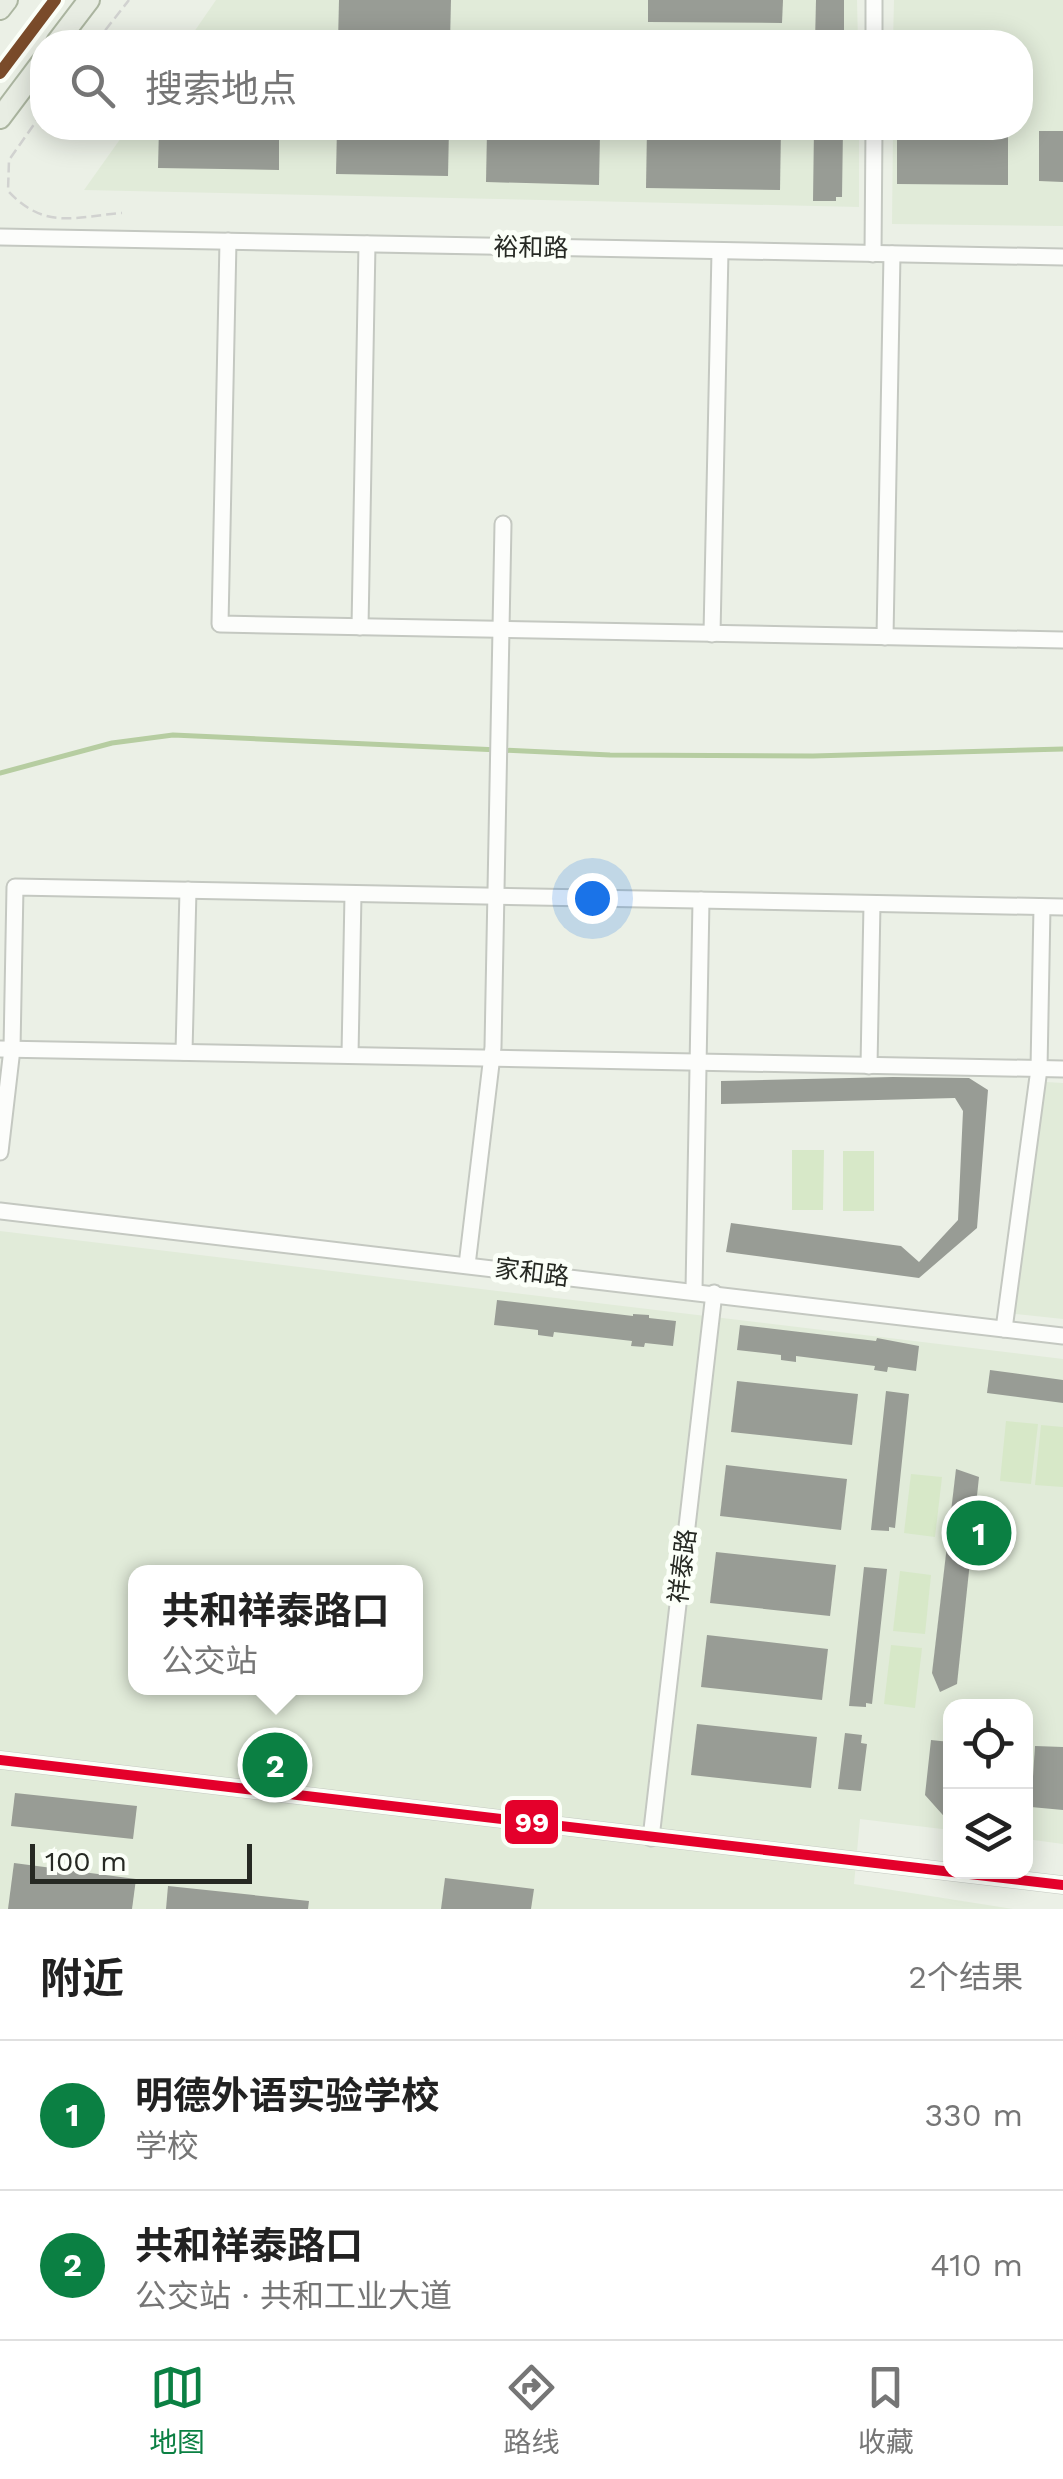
<!DOCTYPE html>
<html lang="zh">
<head>
<meta charset="utf-8">
<style>
	body { margin:0; font-family:"Work Sans","Noto Sans SC",sans-serif; background:#f6f6f6; color:#222 }
	.controls { position:absolute; right:30px; bottom:30px; display:grid; overflow:hidden; border-radius:20px; box-shadow:0 5px 25px #0003 }
	.controls button { width:90px; height:90px; display:grid; place-items:center; padding:0; border:0; border-bottom:2px solid #e0e0e0; background:#fff; color:#222; font:50px sans-serif }
	.scale { position:absolute; left:30px; bottom:25px; width:222px; box-sizing:border-box; padding-left:10px; border:5px solid #262923; border-top:0; font-size:28px; line-height:35px; white-space:nowrap; color:#262923; -webkit-text-stroke:8px #fbfff8; paint-order:stroke }
	.you { position:absolute; left:592px; top:898px; width:35px; height:35px; margin:-25px; border:8px solid #fff; border-radius:50%; background:#1a73e8; box-shadow:0 0 0 15px #1a73e833 }
	.badge { display:grid; place-items:center; width:65px; height:65px; border-radius:50%; background:#0b8043; color:#fff; font-size:32px; font-weight:700 }
	.pin { position:absolute; translate:-50% -50%; border:5px solid #fff; box-shadow:0 2px 10px #0006 }
	.popup { position:absolute; left:128px; top:1565px; width:295px; height:130px; box-sizing:border-box; display:grid; place-content:center; border-radius:20px; background:#fff; filter:drop-shadow(0 2px 8px #0005); font-size:32px; white-space:nowrap; color:#767676 }
	.popup b { font-size:38px; color:#222 }
	.popup::after { content:''; position:absolute; left:50%; top:100%; margin-left:-20px; border:20px solid transparent; border-top-color:#fff }
	.list { margin:0; padding:0; list-style:none }
	h2 { display:flex; justify-content:space-between; align-items:center; height:130px; margin:0; padding:0 40px; font-size:42px }
	h2 small { font-size:32px; font-weight:400; color:#767676 }
	.list li { display:grid; grid-template-columns:65px 1fr auto; gap:30px; align-items:center; box-sizing:border-box; height:150px; padding:0 40px; border-top:2px solid #e0e0e0 }
	.list b { display:block; font-size:38px; white-space:nowrap }
	.list p { margin:0; font-size:32px; white-space:nowrap; color:#767676 }
	.list em { font-size:32px; font-style:normal; color:#767676 }
	.icon { flex:none; width:55px; height:55px; fill:none; stroke:currentColor; stroke-width:2; stroke-linecap:round; stroke-linejoin:round }
	.map { position:relative; flex:none; width:1063px; height:1909px; overflow:hidden }
	.search { position:absolute; background:#fff; box-shadow:0 5px 25px #0003; left:30px; right:30px; top:30px; height:110px; display:flex; align-items:center; gap:25px; box-sizing:border-box; padding:0 35px; border-radius:40px; color:#767676; font-size:38px }
	.sheet { height:430px; background:#fff }
	nav { display:flex; justify-content:space-around; align-items:center; box-sizing:border-box; height:140px; border-top:2px solid #e0e0e0; background:#fff; font-size:28px; color:#767676 }
	nav a { display:grid; justify-items:center; gap:5px }
	nav .on { color:#0b8043 }
	.map>svg:first-child { display:block }
	.built { fill:#e1ebd9; fill-rule:evenodd }
	.green { fill:#d7e8c8 }
	.lines { fill:none; stroke-linecap:round; stroke-linejoin:round }
	.stream { stroke:#b6cda1; stroke-width:5 }
	.building { fill:#989c95 }
	.minor-casing { stroke:#c4c8c1; stroke-width:19 }
	.major-casing { stroke:#abb5a0; stroke-width:24 }
	.path { stroke:#d1d2d0; stroke-width:2.5; stroke-dasharray:10 5; stroke-linecap:butt }
	.minor { stroke:#fcfdfb; stroke-width:15 }
	.major { stroke:#e8ede3; stroke-width:20 }
	.bus-1-casing { stroke:#fbfff8; stroke-width:18 }
	.bus-1 { stroke:#e4002b; stroke-width:10 }
	.rail-1-casing { stroke:#fbfff8; stroke-width:20 }
	.rail-1 { stroke:#7a4b2a; stroke-width:12 }
	.labels { text-anchor:middle; stroke-width:10; stroke-linejoin:round; paint-order:stroke }
	.street-label { font-size:25px; fill:#262923; stroke:#fbfff8 }
	.line-badge { stroke:#fbfff8; stroke-width:4 }
	.badge-label { font-size:28px; text-anchor:middle; font-weight:bold; fill:#fff }
</style>
</head>
<body>
<div class="map">
<svg width="1063" height="1909" viewBox="0 0 1063 1909">
	<rect width="100%" height="100%" fill="#ebf0e6"/>
	<g class="built">
		<path d="M216,0H857L858,42H187Z"/>
		<path d="M894,0H1063V226L892,224L893,128H1020V42H893Z"/>
		<path d="M128,128H859V207L84,190Z"/>
		<path d="M1046,1082L1063,1083V1319L1015,1314Z"/>
		<path d="M0,1231L1063,1359V1844L1026,1839V1706H950V1830L860,1819L854,1884L1013,1909H0ZM135,1572H415V1688H135Z"/>
	</g>
	<g class="green">
		<path d="M792,1150H824L823,1210H792Z"/>
		<rect x="843" y="1151" width="31" height="60"/>
		<path d="M1006,1421L1038,1424L1031,1484L1000,1481Z"/>
		<path d="M1041,1425L1063,1427V1487L1035,1485Z"/>
		<path d="M911,1474L942,1477L935,1537L904,1533Z"/>
		<path d="M900,1571L931,1575L925,1634L893,1631Z"/>
		<path d="M891,1645L922,1648L915,1708L884,1704Z"/>
	</g>
	<g class="lines">
		<path class="stream" d="M0,773L112,743L173,735L610,755L813,756L1063,749"/>
	</g>
	<g class="building">
		<path d="M339,0H451L450,42H338Z"/>
		<path d="M648,0H783L782,23L648,22Z"/>
		<path d="M816,0H844V42H815Z"/>
		<path d="M159,128H279V170L158,168Z"/>
		<path d="M337,128H449L448,176L336,174Z"/>
		<path d="M647,128H781L780,190L646,188Z"/>
		<path d="M814,128H843L842,197H836V201H813Z"/>
		<path d="M487,131L600,134L599,185L486,182Z"/>
		<path d="M1039,131H1063V182L1039,181Z"/>
		<path d="M897,133L1008,134V185L897,184Z"/>
		<path d="M893,1077L969,1078L988,1090L977,1228L919,1278L726,1252L731,1223L901,1246L919,1262L958,1220L963,1111L955,1098L721,1104V1081Z"/>
		<path d="M497,1300L633,1316V1314L649,1315V1318L676,1321L673,1346L645,1343L644,1347L631,1346L632,1341L554,1332L553,1337L538,1335V1330L494,1325Z"/>
		<path d="M740,1325L876,1341L877,1338L919,1346L916,1371L888,1367L887,1372L874,1370L875,1366L796,1356V1362L781,1360V1355L737,1350Z"/>
		<path d="M990,1370L1063,1380V1403L987,1393Z"/>
		<path d="M737,1381L858,1394L852,1445L731,1432Z"/>
		<path d="M886,1391L909,1394L895,1528L889,1527V1531L871,1530Z"/>
		<path d="M726,1465L847,1479L841,1530L720,1516Z"/>
		<path d="M956,1469L979,1477L957,1684L940,1692L932,1673Z"/>
		<path d="M716,1552L836,1565L830,1616L710,1603Z"/>
		<path d="M864,1567L887,1569L872,1704L866,1703V1707L849,1706Z"/>
		<path d="M707,1635L828,1649L822,1700L701,1687Z"/>
		<path d="M697,1724L817,1737L811,1788L691,1775Z"/>
		<path d="M845,1733L862,1735L861,1743L867,1744L861,1791L838,1789Z"/>
		<path d="M931,1740L950,1742L944,1799L950,1800V1823L925,1795Z"/>
		<path d="M1035,1746L1063,1747V1810L1031,1807Z"/>
		<path d="M15,1793L137,1806L133,1839L11,1826Z"/>
		<path d="M14,1863L136,1879L132,1909H8Z"/>
		<path d="M445,1878L534,1889L531,1909H441Z"/>
		<path d="M168,1886L309,1901L308,1909H166Z"/>
	</g>
	<g class="lines">
		<g class="minor-casing">
			<g id="minor">
				<path d="M874,42V0"/>
				<path d="M0,237L1063,257"/>
				<path d="M228,241L220,624L1063,640"/>
				<path d="M873,254L874,128"/>
				<path d="M360,627L367,244"/>
				<path d="M712,634L720,251"/>
				<path d="M885,637L892,254"/>
				<path d="M0,1049L1063,1069"/>
				<path d="M184,1052L188,890"/>
				<path d="M350,1055L353,894"/>
				<path d="M869,1066L872,904"/>
				<path d="M0,1152L12,1049L15,887L1063,907"/>
				<path d="M0,1211L1063,1336"/>
				<path d="M467,1265L493,1047L503,524"/>
				<path d="M694,1290L701,900"/>
				<path d="M1004,1329L1039,1069L1042,907"/>
				<path d="M0,1760L1063,1885"/>
				<path d="M651,1838L714,1293"/>
			</g>
		</g>
		<g class="major-casing">
			<g id="major">
				<path d="M0,9L7,0"/>
				<path d="M57,42L89,0"/>
				<path d="M0,118L42,62"/>
			</g>
		</g>
		<g class="path">
			<path d="M96,42L129,0"/>
			<path d="M42,113L9,160L8,191C45,230 73,217 122,213"/>
		</g>
		<use href="#minor" class="minor"/>
		<use href="#major" class="major"/>
		<g class="bus-1-casing">
			<path id="bus-1" d="M0,1760L1063,1885"/>
		</g>
		<use href="#bus-1" class="bus-1"/>
		<g class="rail-1-casing">
			<path id="rail-1" d="M0,73L55,0"/>
		</g>
		<use href="#rail-1" class="rail-1"/>
	</g>
	<g class="labels">
		<g class="street-label">
			<text transform="translate(531 247) rotate(1)" y="9">裕和路</text>
			<text transform="translate(532 1272) rotate(7)" y="9">家和路</text>
			<text transform="translate(682 1566) rotate(-83)" y="9">祥泰路</text>
		</g>
	</g>
	<rect class="line-badge" x="503" y="1798" width="57" height="48" rx="10" fill="#e4002b"/>
	<g class="badge-label">
		<text x="532" y="1832">99</text>
	</g>
</svg>
<div class="controls">
<button><svg class="icon" aria-label="locate" viewBox="0 0 24 24"><circle cx="12" cy="12" r="6"/><path d="M12 2v4M12 18v4M2 12h4M18 12h4"/></svg></button>
<button><svg class="icon" aria-label="layers" viewBox="0 0 24 24"><path d="M12 4l9 5-9 5-9-5zM3 14l9 5 9-5"/></svg></button>
</div>
<div class="scale">100 m</div>
<div class="you"></div>
<div class="pin badge" style="left:979px;top:1533px">1</div>
<div class="pin badge" style="left:275px;top:1765px">2</div>
<div class="popup"><b>共和祥泰路口</b>公交站</div>
<div class="search"><svg class="icon" aria-label="search" viewBox="0 0 24 24"><circle cx="10" cy="10" r="6"/><path d="M15 15l6 6"/></svg>搜索地点</div>
</div>
<section class="sheet">
<h2>附近<small>2个结果</small></h2>
<ul class="list">
<li><span class="badge">1</span><div><b>明德外语实验学校</b><p>学校</p></div><em>330 m</em></li>
<li><span class="badge">2</span><div><b>共和祥泰路口</b><p>公交站 · 共和工业大道</p></div><em>410 m</em></li>
</ul>
</section>
<nav>
<a class="on"><svg class="icon" aria-label="map" viewBox="0 0 24 24"><path d="M3 6l6-2 6 2 6-2v14l-6 2-6-2-6 2zM9 4v14M15 6v14"/></svg>地图</a>
<a><svg class="icon" aria-label="directions" viewBox="0 0 24 24"><path d="M12 3l9 9-9 9-9-9zM9 14v-3h6M13 9l2 2-2 2"/></svg>路线</a>
<a><svg class="icon" aria-label="saved" viewBox="0 0 24 24"><path d="M7 4h10v16l-5-4-5 4z"/></svg>收藏</a>
</nav>
</body>
</html>
